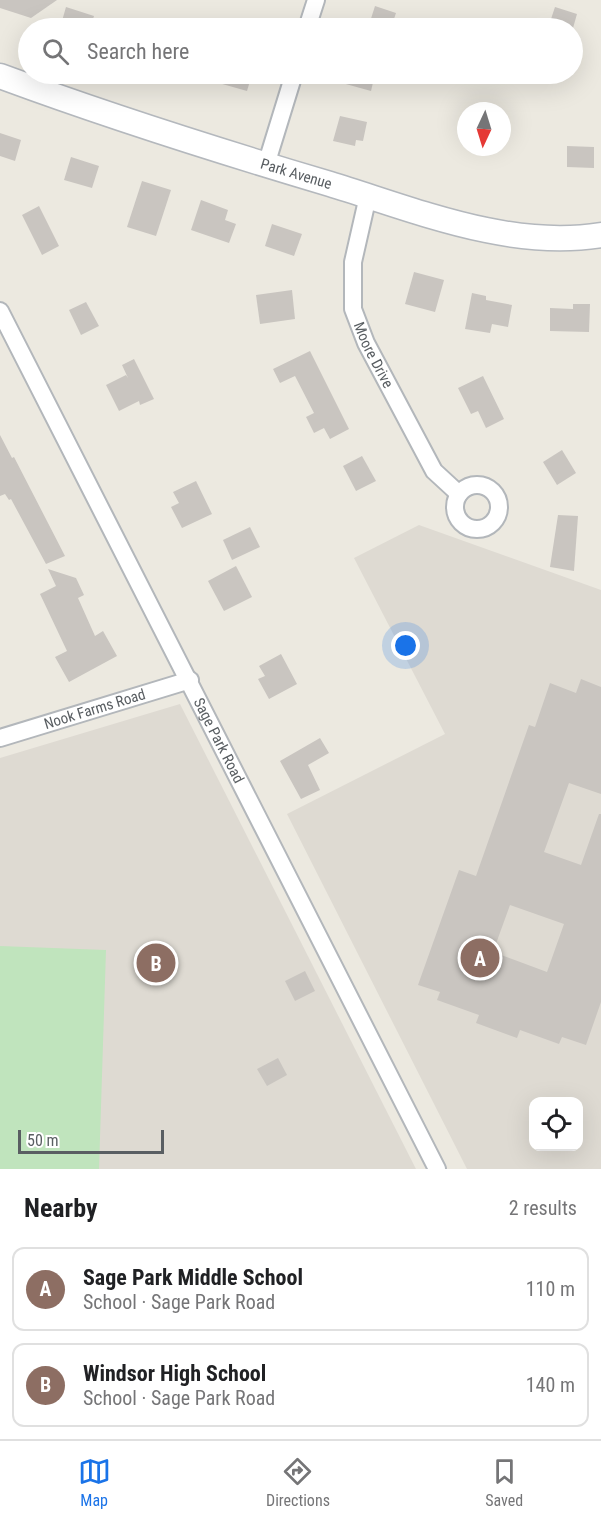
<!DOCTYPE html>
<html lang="en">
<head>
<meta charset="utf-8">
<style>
	body { margin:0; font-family:"Roboto Condensed",sans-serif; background:#f2f2f2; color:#202124 }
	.controls { position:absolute; right:18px; bottom:18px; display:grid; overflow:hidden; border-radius:12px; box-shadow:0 6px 24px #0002 }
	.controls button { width:54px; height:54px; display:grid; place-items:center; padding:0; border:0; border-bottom:2px solid #e0e0e0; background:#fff; color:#202124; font:30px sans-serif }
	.compass { position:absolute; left:457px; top:102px; width:54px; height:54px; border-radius:50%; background:#fff; box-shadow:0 6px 24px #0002; rotate:184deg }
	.scale { position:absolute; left:18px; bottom:15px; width:146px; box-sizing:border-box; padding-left:6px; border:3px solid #595e62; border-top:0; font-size:16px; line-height:21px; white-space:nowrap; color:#595e62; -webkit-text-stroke:4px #fff; paint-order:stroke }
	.you { position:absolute; left:406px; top:646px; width:21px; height:21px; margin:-15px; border:4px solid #fff; border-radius:50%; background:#1a73e8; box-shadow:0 0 0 9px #1a73e833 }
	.badge { display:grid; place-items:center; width:39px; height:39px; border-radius:50%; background:#1a73e8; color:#fff; font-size:20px; font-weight:700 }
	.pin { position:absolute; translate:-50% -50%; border:3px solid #fff; box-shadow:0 2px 6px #0006 }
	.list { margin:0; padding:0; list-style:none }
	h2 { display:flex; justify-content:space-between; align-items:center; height:78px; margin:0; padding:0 24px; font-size:26px }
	h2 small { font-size:20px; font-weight:400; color:#757577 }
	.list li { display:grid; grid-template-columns:39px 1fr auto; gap:18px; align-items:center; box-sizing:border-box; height:84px; margin:0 12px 12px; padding:0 12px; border:2px solid #e0e0e0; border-radius:12px }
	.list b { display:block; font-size:22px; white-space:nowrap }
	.list p { margin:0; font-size:20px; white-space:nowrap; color:#757577 }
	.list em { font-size:20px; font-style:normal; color:#757577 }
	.icon { flex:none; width:33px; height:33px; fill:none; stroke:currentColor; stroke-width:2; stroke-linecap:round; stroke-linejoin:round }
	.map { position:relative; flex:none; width:601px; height:1169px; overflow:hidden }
	.search { position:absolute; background:#fff; box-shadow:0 6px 24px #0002; left:18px; right:18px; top:18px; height:66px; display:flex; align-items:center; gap:15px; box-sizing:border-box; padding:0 21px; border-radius:33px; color:#757577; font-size:22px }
	.sheet { height:270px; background:#fff }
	nav { display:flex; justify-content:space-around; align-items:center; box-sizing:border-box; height:84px; border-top:2px solid #e0e0e0; background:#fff; font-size:16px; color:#757577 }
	nav a { display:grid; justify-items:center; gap:3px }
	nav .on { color:#1a73e8 }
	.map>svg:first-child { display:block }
	.education { fill:#dedad2; fill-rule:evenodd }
	.green { fill:#c0e4bd }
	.building { fill:#c9c5c0; fill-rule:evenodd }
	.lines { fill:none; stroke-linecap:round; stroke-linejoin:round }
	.street-casing { stroke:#b3b7bb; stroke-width:20 }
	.secondary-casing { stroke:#b4b8bd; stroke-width:27 }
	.street { stroke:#fff; stroke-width:16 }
	.secondary { stroke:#fff; stroke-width:24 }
	.labels { text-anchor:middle; stroke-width:4.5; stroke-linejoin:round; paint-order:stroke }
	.street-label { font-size:15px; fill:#595e62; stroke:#fff }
</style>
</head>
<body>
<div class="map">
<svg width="601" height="1169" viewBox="0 0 601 1169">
	<rect width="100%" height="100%" fill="#ece9e0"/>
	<g class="education">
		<path d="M419,525L601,590V1169H467L287,814L445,734L354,558ZM534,1102H578V1146H534Z"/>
		<path d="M180,704L416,1169H0V758Z"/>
	</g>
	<path class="green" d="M0,946L106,950L99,1169H0Z"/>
	<g class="building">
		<path d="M0,0H57L31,18L0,8Z"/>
		<path d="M375,6L396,13L391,28H368Z"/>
		<path d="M66,7L94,16L90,28H60Z"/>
		<path d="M555,7L577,14L573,28H548Z"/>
		<path d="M202,74H252L247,91L201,78Z"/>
		<path d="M325,74H375L371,91L324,78Z"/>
		<path d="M340,116L367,122L363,141L356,140L355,146L333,141Z"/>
		<path d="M0,133L21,140L15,161L0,156Z"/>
		<path d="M567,146L594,147V168L567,167Z"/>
		<path d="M71,157L99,166L92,188L64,180Z"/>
		<path d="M142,181L171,190L156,236L127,227Z"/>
		<path d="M201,200L228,210L225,220L236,224L229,243L191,230Z"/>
		<path d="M39,206L59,246L42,255L22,215Z"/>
		<path d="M272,224L302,234L294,256L265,246Z"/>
		<path d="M414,272L444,280L435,312L405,304Z"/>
		<path d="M292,290L295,319L260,324L256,295Z"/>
		<path d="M472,293L486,296V300L512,305L508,327L492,324L490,333L465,329Z"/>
		<path d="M86,302L99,326L81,335L69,310Z"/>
		<path d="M573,304H590L589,332L550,331V308L573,309Z"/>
		<path d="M310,351L349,429L330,439L324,428L314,433L306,417L314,413L295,376L280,383L273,369Z"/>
		<path d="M134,359L154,399L140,405L139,401L119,411L106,385L126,375L128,378L122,365Z"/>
		<path d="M483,376L504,419L486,428L478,411L471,414L458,388Z"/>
		<path d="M0,435L12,458L14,457L65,556L46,564L11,499L9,500L5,494L0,496Z"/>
		<path d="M562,450L576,473L557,485L543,462Z"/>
		<path d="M362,456L376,481L356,491L343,466Z"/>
		<path d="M196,481L212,514L182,528L171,507L179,503L173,492Z"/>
		<path d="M558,515L578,516L574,571L550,567Z"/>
		<path d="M250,527L260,547L232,560L223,540Z"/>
		<path d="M236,566L252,597L224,611L208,581Z"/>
		<path d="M48,569L76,578L84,595L78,598L95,636L103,631L117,656L69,682L55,657L67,651L40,594L56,586Z"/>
		<path d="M281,654L297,684L269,699L258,679L265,676L259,666Z"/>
		<path d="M581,679L601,687V794L569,783L544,852L581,865L599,814H601V1002L586,1045L562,1037L559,1044L520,1030L517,1038L476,1023L479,1015L437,1000L440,992L418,985L459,870L476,876L529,725L535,727L550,683L576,693ZM510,905L564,924L547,972L493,952Z"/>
		<path d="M320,738L329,753L308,765L320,790L301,799L280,761Z"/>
		<path d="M305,971L315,991L295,1001L285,981Z"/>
		<path d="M278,1058L287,1075L267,1086L257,1069Z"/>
	</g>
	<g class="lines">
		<g class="street-casing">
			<g id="street">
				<path d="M307,28L316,0"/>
				<path d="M266,165L294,74"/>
				<path id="s1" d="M368,196L353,262V309L366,343L434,471L459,494"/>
				<path id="s2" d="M0,311L437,1169"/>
				<circle cx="477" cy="507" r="22"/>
				<path id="s3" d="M0,738L190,680"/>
			</g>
		</g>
		<g class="secondary-casing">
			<g id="secondary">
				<path id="s4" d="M0,76C108,116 219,151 330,184C415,210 510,250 601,235"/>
			</g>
		</g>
		<use href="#street" class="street"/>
		<use href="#secondary" class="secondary"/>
	</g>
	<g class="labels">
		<g class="street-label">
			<text dy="5" stroke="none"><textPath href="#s4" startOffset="312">Park Avenue</textPath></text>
			<text dy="5" stroke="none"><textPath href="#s1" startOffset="165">Moore Drive</textPath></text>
			<text dy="5" stroke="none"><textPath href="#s3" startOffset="99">Nook Farms Road</textPath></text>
			<text dy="5" stroke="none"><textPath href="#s2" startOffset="482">Sage Park Road</textPath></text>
		</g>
	</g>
</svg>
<div class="controls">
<button><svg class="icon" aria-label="locate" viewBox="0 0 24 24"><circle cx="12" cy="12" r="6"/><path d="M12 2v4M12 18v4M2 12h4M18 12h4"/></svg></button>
</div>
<svg class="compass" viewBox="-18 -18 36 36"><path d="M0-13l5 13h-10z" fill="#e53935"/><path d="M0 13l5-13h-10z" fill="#757577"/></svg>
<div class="scale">50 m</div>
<div class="you"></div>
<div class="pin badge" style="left:480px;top:958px;background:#8d6e63">A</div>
<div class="pin badge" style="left:156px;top:963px;background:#8d6e63">B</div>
<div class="search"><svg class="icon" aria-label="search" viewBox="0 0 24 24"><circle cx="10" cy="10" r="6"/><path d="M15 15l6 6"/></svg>Search here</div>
</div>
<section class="sheet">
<h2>Nearby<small>2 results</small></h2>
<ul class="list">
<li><span class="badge" style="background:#8d6e63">A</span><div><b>Sage Park Middle School</b><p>School · Sage Park Road</p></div><em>110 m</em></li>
<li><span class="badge" style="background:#8d6e63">B</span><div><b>Windsor High School</b><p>School · Sage Park Road</p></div><em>140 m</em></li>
</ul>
</section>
<nav>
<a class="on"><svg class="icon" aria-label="map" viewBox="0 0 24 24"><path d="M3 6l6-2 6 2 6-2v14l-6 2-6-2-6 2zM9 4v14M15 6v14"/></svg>Map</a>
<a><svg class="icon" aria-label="directions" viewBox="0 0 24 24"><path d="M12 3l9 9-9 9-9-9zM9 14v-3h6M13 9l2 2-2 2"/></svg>Directions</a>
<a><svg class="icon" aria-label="saved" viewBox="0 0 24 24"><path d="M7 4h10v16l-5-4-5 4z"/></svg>Saved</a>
</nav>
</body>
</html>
